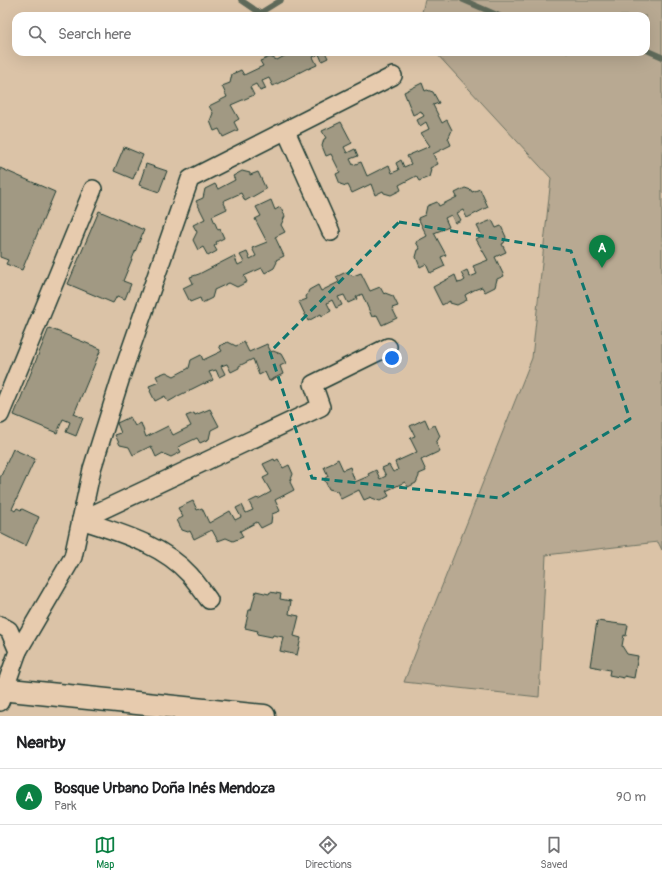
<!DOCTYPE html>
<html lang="en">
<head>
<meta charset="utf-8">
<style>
	body { margin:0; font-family:Pangolin,sans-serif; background:#f2f2f2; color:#202124 }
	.you { position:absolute; left:392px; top:358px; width:14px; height:14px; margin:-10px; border:3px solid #fff; border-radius:50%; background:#1a73e8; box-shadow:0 0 0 6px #1a73e833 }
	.badge { display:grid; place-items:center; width:26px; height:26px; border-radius:50%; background:#0b8043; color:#fff; font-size:13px; font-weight:700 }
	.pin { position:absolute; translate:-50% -33px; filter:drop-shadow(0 1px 2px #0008) }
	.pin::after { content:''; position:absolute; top:21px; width:14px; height:12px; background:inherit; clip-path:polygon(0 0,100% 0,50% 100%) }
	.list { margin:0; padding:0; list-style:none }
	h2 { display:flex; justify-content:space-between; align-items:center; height:52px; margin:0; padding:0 16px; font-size:17px }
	h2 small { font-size:13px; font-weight:400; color:#757577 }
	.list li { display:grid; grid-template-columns:26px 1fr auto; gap:12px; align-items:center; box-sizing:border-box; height:56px; padding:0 16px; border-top:1px solid #e0e0e0 }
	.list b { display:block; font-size:15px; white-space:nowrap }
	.list p { margin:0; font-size:13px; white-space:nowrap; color:#757577 }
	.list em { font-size:13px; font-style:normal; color:#757577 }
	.icon { flex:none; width:22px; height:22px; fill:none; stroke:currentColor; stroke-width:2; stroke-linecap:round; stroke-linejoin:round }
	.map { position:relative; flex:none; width:662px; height:716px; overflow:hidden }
	.search { position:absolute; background:#fff; box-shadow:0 4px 16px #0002; left:12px; right:12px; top:12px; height:44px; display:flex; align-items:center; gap:10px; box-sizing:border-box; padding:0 14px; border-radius:12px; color:#757577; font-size:15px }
	.sheet { height:108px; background:#fff }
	nav { display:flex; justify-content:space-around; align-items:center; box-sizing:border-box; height:56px; border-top:1px solid #e0e0e0; background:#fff; font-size:11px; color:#757577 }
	nav a { display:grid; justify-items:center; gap:2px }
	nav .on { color:#0b8043 }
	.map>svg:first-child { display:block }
	.green { fill:#b8a992; stroke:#6c7363 }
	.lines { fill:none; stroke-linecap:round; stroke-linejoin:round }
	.stream { stroke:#5f6a5a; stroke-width:5.5 }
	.building { fill:#a19983; stroke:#1f3d34 }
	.minor-casing { stroke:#1f3d34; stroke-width:20 }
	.highway-casing { stroke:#1f3d34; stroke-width:25 }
	.minor { stroke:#e7cbae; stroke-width:17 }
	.highway { stroke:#e7cbae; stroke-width:22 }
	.marked { fill:none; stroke:#0f766e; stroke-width:3; stroke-dasharray:8 5; stroke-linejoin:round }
</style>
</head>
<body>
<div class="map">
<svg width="662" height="716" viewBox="0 0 662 716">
	<rect width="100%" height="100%" fill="#dbc3a7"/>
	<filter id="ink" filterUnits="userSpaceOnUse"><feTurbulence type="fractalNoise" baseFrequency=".025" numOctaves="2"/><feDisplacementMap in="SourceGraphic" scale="8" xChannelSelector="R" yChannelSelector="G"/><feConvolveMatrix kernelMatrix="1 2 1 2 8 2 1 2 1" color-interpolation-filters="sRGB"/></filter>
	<g filter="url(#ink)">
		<path class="green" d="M425,0H662V550L658,542L546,555L539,697L404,682L532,358L551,178L435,52H646V16H421Z"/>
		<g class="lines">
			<g class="stream">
				<path d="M241,0L260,13L281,0"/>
				<path d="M463,0L500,16"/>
				<path d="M646,50L662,57"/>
			</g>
		</g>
		<g class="building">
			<path d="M292,52H325L328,58L322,61L319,54L313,57L317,65L308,69V68L273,86L269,78L262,81L266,89L260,91L256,84L250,87L254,95L231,105L239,119L234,122L238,130L223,137L219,129L214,131L210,121L213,113L209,106L227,97L222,86L230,83L232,74L241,70L244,75L263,66L260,61L270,57L277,60Z"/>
			<path d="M422,83L425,91L427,90L433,92L439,103L433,105L442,123L447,120L452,130L449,137L448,138L451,145L433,154L438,164L430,168L431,170L429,177L419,181L416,176L399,185L401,190L391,195L384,193L383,191L375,195L371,184L352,193L348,185L346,186L340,184L336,174L340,172L331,154L326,156L322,146L324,139L326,138L322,131L341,122L352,143L344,147L347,153L355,149L358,156L350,159L353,165L361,162L367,176L389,165L392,173L399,170L396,163L401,160L404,167L411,164L407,156L430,146L421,133L429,129L426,122L420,126L417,120L424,116L421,111L413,115L404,92Z"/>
			<path d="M124,147L143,155L133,179L114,171Z"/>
			<path d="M146,164L167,171L159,192L139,185Z"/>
			<path d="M0,168L55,192L22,270L6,264L8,260L0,257Z"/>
			<path d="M242,171L250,173V175L258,172L266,189L245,201L241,193L223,201L227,209L212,216L218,230L220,229L224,238L216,242L217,244L214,246L217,251L208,256L203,247L198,250L193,240L197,232L193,225L205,219L196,201L203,198L205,189L215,184L218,189L235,180L233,176Z"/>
			<path d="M465,188L471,190L472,192L480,189L488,207L467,218L463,210L457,213L461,220L455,223L451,215L445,218L449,227L434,233L446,255L441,257L445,266L430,273L426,264L420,267L416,257L418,250L420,249L416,242L427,236L418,218L425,215L427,206L437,202L439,206L457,197L455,193Z"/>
			<path d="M271,200L275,210L280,207L285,216L281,225L285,232L275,237L284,256L276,260L277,262L274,268L265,273L262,268L244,276L247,282L237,287L229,283L214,290V291L212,298L202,303L200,298L190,302L183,288L193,283L190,277L199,274L234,256L238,265L244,262L240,255L247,252L250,259L256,256L252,248L267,242L255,219L261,216L256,207Z"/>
			<path d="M99,211L144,230L123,281L131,284L125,299L117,296L113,303L68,284Z"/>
			<path d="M492,220L496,228L501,226L506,237L504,243L502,244L506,252L495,257L504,276L497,279L495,287L485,292L482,287L474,290L465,295L467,300L457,305L450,303V301L442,305L433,287L455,275L458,283L462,282L465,280L461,273L467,270L470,277L477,274L473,266L488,260L476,239L482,236L477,226Z"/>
			<path d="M346,272L353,276L361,273L370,291L380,287L384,294L385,293L393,296L398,306L392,308L397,318L382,325L377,315L372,317L362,294L356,297L357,299L348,303L344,295L338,297L342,305L336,308L332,300L327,303L331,311L322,316L321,314L308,321L299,302L307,299L306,297L309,290L318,285L321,291L339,282L336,277Z"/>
			<path d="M49,328L101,349L74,414L83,418L76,436L66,432L70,422L63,419L57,433L14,415Z"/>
			<path d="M228,342L236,346L244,342L249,352L267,344L271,352L273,351L281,354L286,363L280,366L283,374L269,381L265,372L259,375L253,359L239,366V368L231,372L227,364L221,366L225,374L219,377L216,370L209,372L213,380L204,384V383L178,396L175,398L168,402L165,396L155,401L150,391L151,390L149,386L159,382L156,376L166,372L174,376L189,368L191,360L201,355L203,360L222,351L219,346Z"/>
			<path d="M210,409L219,426L211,430L209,439L200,443L197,438L178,447L181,452L171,457L164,454L163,453L156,457L151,446L133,455L129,447L120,445L115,435L121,433L117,423L130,417L135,426L141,423L146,437L168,426L173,435L191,426L186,416L194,413L195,415Z"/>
			<path d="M425,419L429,428L435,425L440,436L436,443L440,451L421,460L426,471L419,474V476L416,483L408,487L405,482L386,491L389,496L380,501L372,498L371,497L364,500L359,490L341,499L337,491L329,489L324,479L328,476L324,467L333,463V462L338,459L343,470L350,467L355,482L369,476L368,474L376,470L380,479L386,476L382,468L389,465L393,472L398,470L395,462L417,452L410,438L415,436L410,426Z"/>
			<path d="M13,449L35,459L12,509L15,511L17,508L21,510L22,509L39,517L26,546L0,533V478Z"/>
			<path d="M274,459L275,461L278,459L283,468L289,465L293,474L290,482L294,490L275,500L280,511L272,514L271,523L261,528L257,522L240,531L243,537L233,541L226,538L218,541L212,530L194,539L190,531L188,532L182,530L177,520L183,517L178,508L193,501L197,510L202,508L209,523L230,511L235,520L241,517L236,508L242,505L246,513L253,510L249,502L257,498L258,499L271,492L263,478L269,475L263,464Z"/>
			<path d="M256,591L269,594L270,592L281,594L280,599L291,601L289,614L299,616L294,636L301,638L297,655L280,651L283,637L273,635L272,637L257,634L258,631L245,628L249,610H251Z"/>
			<path d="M597,621L628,625L626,636L624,635L622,646L627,654L638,656L634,678L624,676V678L609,675L610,670L590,666Z"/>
		</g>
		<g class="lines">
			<g class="minor-casing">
				<g id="minor">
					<path d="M286,131L331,232"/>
					<path d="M0,415L93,189"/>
					<path d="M81,520L321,407L313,384L388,347"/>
					<path d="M81,520C120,533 162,544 190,575C197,583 203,592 209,600"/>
					<path d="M0,625L9,630L18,651L0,702"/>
					<path d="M18,651L73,557L92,469L122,374L190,179L393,76"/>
				</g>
			</g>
			<g class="highway-casing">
				<path id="highway" d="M0,689L264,716"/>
			</g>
			<use href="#minor" class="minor"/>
			<use href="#highway" class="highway"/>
		</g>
	</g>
	<path class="marked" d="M399,222L571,251L630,419L500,498L312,478L270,352Z"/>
</svg>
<div class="you"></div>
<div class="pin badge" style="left:602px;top:268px">A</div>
<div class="search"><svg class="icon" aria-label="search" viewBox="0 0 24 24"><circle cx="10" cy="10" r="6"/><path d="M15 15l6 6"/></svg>Search here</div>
</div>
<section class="sheet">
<h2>Nearby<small></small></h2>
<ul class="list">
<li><span class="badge">A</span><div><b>Bosque Urbano Doña Inés Mendoza</b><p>Park</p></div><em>90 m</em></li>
</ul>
</section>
<nav>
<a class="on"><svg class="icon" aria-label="map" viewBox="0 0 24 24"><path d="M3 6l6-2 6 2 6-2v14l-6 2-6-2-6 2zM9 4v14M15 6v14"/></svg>Map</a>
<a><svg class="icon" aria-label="directions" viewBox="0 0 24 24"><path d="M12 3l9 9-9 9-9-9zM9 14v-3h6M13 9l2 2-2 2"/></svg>Directions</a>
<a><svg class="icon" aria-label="saved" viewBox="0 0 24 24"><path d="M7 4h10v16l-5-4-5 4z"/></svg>Saved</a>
</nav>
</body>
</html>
